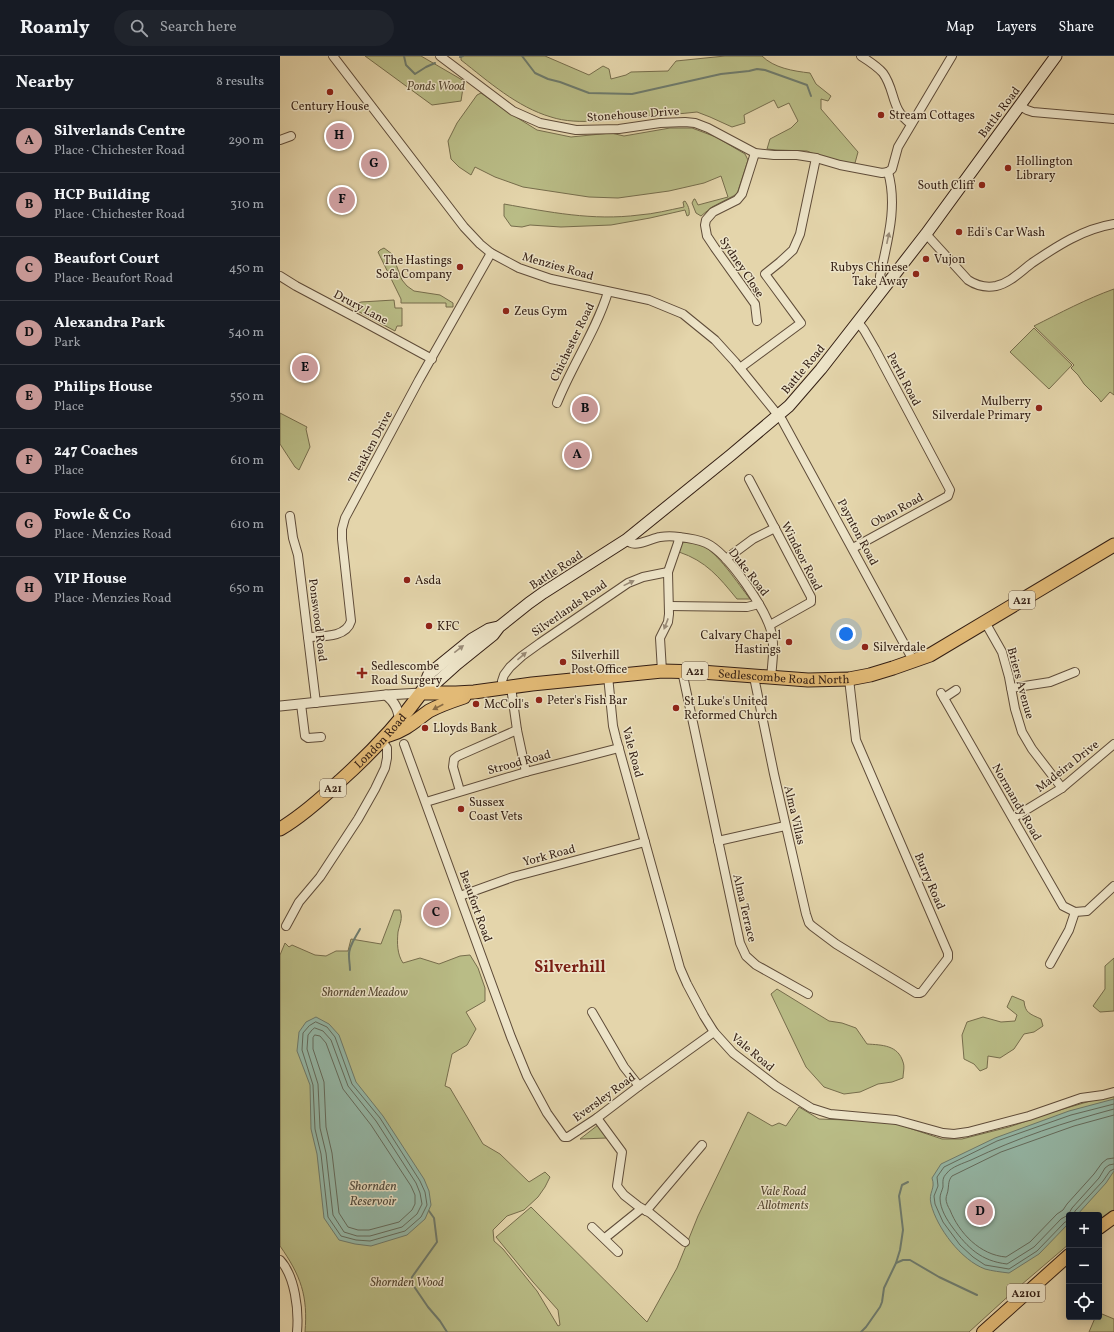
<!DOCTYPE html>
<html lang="en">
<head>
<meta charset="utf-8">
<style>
	body { margin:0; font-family:Vollkorn,serif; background:#20242c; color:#f1f3f6 }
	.controls { position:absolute; right:12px; bottom:12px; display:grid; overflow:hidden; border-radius:4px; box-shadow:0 2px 10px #0003 }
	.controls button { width:36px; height:36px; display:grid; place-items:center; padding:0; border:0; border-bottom:1px solid #363941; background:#171b24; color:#f1f3f6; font:20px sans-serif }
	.you { position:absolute; left:566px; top:578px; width:14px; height:14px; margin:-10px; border:3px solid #fff; border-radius:50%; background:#1a73e8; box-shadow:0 0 0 6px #1a73e833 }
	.badge { display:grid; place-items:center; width:26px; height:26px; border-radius:50%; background:#c59692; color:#111; font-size:13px; font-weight:700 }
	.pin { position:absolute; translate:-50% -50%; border:2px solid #fff; box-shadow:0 1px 4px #0006 }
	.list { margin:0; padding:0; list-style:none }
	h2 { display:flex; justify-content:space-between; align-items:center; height:52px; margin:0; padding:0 16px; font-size:17px }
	h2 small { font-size:13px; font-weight:400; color:#9ea1a6 }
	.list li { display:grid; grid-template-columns:26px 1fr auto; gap:12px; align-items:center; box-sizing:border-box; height:64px; padding:0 16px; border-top:1px solid #363941 }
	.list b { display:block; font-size:15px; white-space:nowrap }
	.list p { margin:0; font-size:13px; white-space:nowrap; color:#9ea1a6 }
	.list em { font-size:13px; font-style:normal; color:#9ea1a6 }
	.icon { flex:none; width:22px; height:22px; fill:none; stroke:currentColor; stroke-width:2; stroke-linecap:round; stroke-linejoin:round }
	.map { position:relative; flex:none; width:834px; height:1276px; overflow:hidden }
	header { display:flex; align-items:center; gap:24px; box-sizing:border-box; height:56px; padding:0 20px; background:#171b24; border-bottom:1px solid #363941 }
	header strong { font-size:19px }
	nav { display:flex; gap:22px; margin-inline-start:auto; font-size:14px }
	.search { width:280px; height:36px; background:#20242c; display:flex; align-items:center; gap:10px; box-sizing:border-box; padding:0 14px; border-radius:22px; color:#9ea1a6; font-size:15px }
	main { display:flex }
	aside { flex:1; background:#171b24 }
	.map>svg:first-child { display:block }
	.green { fill:#b9bc86; stroke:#766d4c }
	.water { fill:#95b9a9; stroke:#6e7b6d }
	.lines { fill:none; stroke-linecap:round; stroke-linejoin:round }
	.shore { stroke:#646c5e; stroke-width:1 }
	.stream { stroke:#6e7b6d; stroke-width:2 }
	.minor-casing { stroke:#5f4c39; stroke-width:10 }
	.tertiary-casing { stroke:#5f4c39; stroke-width:11 }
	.secondary-casing { stroke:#331e13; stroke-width:13 }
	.primary-casing { stroke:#331e13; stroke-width:14 }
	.trunk-casing { stroke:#331e13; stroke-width:15 }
	.minor { stroke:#ede4c8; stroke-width:8 }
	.tertiary { stroke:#ede4c8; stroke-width:9 }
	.secondary { stroke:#ede4c8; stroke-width:11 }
	.primary { stroke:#e2ba76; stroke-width:12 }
	.trunk { stroke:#e2ba76; stroke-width:13 }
	.oneway { fill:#998b77 }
	.oneway2 { fill:#8a6c44 }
	.poi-dot { fill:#8f2418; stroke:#ede4c8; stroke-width:1.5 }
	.labels { text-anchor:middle; stroke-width:3; stroke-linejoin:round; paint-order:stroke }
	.shield { fill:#ede4c8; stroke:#6b5949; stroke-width:1 }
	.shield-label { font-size:11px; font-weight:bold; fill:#331e13 }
	.park-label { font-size:12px; font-style:italic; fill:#544630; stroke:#ede4c8 }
	.poi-label { font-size:12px; fill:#331e13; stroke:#ede4c8; text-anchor:start }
	.street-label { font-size:12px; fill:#331e13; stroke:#ede4c8 }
	.water-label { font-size:13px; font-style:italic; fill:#504c40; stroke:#ede4c8 }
	.district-label { font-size:16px; font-weight:bold; fill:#7a1f14; stroke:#ede4c8 }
</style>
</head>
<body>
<header>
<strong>Roamly</strong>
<div class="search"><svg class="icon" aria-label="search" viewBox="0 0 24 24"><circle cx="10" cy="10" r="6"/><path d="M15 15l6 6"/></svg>Search here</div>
<nav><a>Map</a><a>Layers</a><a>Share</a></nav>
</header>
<main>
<aside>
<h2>Nearby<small>8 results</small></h2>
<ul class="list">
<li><span class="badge">A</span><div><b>Silverlands Centre</b><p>Place · Chichester Road</p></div><em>290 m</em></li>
<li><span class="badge">B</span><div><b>HCP Building</b><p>Place · Chichester Road</p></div><em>310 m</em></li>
<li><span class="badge">C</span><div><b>Beaufort Court</b><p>Place · Beaufort Road</p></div><em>450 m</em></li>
<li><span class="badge">D</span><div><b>Alexandra Park</b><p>Park</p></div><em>540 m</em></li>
<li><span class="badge">E</span><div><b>Philips House</b><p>Place</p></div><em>550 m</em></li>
<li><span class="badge">F</span><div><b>247 Coaches</b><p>Place</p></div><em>610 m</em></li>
<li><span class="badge">G</span><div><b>Fowle &amp; Co</b><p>Place · Menzies Road</p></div><em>610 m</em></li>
<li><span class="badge">H</span><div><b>VIP House</b><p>Place · Menzies Road</p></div><em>650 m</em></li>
</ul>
</aside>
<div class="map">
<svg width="834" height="1276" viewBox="0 0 834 1276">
	<rect width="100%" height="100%" fill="#e4d5ab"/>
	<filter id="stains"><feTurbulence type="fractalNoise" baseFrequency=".005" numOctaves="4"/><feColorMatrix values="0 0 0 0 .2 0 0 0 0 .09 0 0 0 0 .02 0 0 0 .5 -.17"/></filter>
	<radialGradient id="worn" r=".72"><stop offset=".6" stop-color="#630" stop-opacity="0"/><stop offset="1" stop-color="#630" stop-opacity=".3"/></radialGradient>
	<g class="green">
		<path d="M85,0H141L184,25L181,45L152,49Z"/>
		<path d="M181,0H265L309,19L323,10L329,13L331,23L346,19L351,16L388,15L396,5L445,0H482C494,12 513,15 530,17L536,28L551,40L548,45L541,43V53L578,96L575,107H563L539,100L527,95L497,94L487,93L490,83L511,72L518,65L509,47L498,52L494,44L464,59L465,67L452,71L430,61L417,56C400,58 382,59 365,60C337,63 298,70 271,61C237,51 209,26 181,4Z"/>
		<path d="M201,37L228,56L257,74L291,81L331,77L344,80L390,72H412L436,81L465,98L468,104L457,138L432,151L421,160L416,157L412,147L414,143H415L418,149C428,146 438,144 448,141L441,120L424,127L389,135L338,142L309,141L243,131L215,121L195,111L191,119L179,111L171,103L168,85L177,67L197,39Z"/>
		<path d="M405,145C408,149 410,154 409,159L407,160L405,154L370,162L331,169L281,171L250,169L242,171L231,170L224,160V148C269,156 313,165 359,159C374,158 389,154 404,151L403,146Z"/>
		<path d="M104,192L112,198L122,224L127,230L134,235L160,239L173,247V251H166V247H121V243L98,196L100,194Z"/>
		<path d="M834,233V339L830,336L821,346L819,343L804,328L798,319L791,312L794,309L754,270C780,257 806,243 834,233Z"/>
		<path d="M114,244L115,252H122V270H117L115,275L70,251L81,246Z"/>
		<path d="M754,272L792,309L769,333L730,296Z"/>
		<path d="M0,357L27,371L26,373L30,391L19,414L15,411L0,388Z"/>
		<path d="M405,486C410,486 416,487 420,488C438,496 458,528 470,543H457C439,521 426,505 399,496L401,488Z"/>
		<path d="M114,854H120C123,863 120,867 118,876C117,887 117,898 123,907L140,902L159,908L180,900L190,899L198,912L205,932V945L186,956L196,973L187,989L172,998L165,1030L170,1032L203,1088L220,1098L249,1126L265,1116L270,1121L265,1131L258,1141L244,1154L227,1160L213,1174L214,1185L223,1193L257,1235L278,1270L280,1269L278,1254L253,1226L216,1181L251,1151L367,1266L397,1212L418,1160L468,1056L492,1070L499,1067L506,1070L519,1051L539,1063L596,1065L617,1068L662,1083H682L729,1071L773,1056L834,1038V1154L819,1165V1159H789V1188L734,1235L689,1276H25C28,1240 21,1220 0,1190V899L5,887L9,891L12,889L35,899L46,900L56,895H68L71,883L101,888Z"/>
		<path d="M834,902V955L820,956L813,950L825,933V910Z"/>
		<path d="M497,933L549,965L562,967L576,972L587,988C602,989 618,989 623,1006C625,1011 623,1017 623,1022L612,1026L598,1028L580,1036L564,1038L544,1031L526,1011L491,938Z"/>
		<path d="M732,940L744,945C745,957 750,958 761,963L763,970L754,976L744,978L734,993L720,1002L708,1000L707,1012L700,1015L694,1008L684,1003L682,979L687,966L703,961L721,966L735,965L737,959L727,951Z"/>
		<path d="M318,1069L327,1082L300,1083Z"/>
		<path d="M822,1258L834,1263V1276H809L815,1262L819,1261Z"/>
	</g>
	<g class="water">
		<path d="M36,961L49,968L59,979L76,1026L103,1060L144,1123L149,1135L151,1149L145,1163L127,1179L91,1190L75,1188L59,1184L44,1162L37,1098L31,1073L30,1029L17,995L19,976L26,966Z"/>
		<path d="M834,1043V1115L826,1127L797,1159H789V1167L759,1198L729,1217C721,1216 712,1215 705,1213C681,1204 657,1172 651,1148C648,1136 656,1133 652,1122L661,1108L715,1082L789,1055Z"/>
	</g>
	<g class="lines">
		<g class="shore">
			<path d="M36,966L47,971L55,981L72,1028L100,1062L140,1125L145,1136L147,1149L141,1161L125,1175L90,1185L76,1184L61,1180L48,1161L41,1098L35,1073L33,1029L22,994L23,977L29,970Z"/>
			<path d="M35,972L43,975L51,984L68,1030L96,1065L136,1127L140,1137L142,1148L137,1158L122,1171L90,1180H77L64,1176L53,1159L46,1097L40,1072L38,1028L27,993L28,979L32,974Z"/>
			<path d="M35,979L40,980L46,987L63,1033L91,1069L131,1130L135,1139V1148L132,1154L119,1166L89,1174H78L68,1171L59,1157L52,1097L46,1071L44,1026L33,993V982Z"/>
			<path d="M834,1053C785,1066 737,1082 691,1104C684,1107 671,1111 667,1117C662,1122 663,1125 663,1131C662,1135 660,1138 660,1142C660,1153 667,1164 673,1172C688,1192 701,1205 727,1208L754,1191L781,1163L788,1159L792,1152L819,1122L825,1112L829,1109L834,1108"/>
			<path d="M834,1059L794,1070L721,1096L672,1120C668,1125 669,1128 668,1134C668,1136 666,1140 666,1143C666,1146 668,1151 670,1154C679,1177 700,1199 726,1201L750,1186L777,1158L783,1154L787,1148L814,1118L822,1107L827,1103L834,1102"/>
			<path d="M794,1159L795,1155L823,1125L830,1115L834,1113"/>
			<path d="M789,1165L785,1166L757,1195L729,1213L705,1209L693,1201L680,1189L663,1166L655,1148L654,1140L658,1130L657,1121L664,1111L717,1085L791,1059L834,1048"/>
		</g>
		<g class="stream">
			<path d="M124,0L126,9L135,18L146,11L155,7"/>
			<path d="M242,0L255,17L268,23L280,26L309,37L352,38L441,18L469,15L477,13L485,14L527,29L531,40"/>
			<path d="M180,1L183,0"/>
			<path d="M70,914C70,909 69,905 69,900C68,891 76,881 80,873"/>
			<path d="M149,1155L154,1162L157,1186L132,1221L131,1226L148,1251L160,1265L167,1276"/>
			<path d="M616,1207L623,1204H630L659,1221L697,1239"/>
			<path d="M581,1276L586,1271L600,1251L602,1246L604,1232L616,1207L620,1194L623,1174L619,1140L622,1129L628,1126"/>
		</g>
		<g class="minor-casing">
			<g id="minor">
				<path d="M53,0L184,171L200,188L211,197L239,212L271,223L369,244L403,258L435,284L455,306L502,364L634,606"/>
				<path d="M160,0L233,55L260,67L296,74L339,73L380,67L405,66L415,67L428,72L475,97L494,99H517L536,102L560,109L602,117L608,116"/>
				<path d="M581,0C589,5 597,10 603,17C616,35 610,53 631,68"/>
				<path d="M740,50L747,54L753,56L834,63"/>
				<path d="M0,84L11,80"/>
				<path d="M475,97L462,138L457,144L433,156L426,164L425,169L427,180L435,192L475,248L477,265"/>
				<path d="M608,116L612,113L618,91L672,0"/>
				<path d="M646,178L688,224C697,230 705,232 716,230C730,227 741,215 752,207C777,190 803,173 834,168"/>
				<path d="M0,220L16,230L82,265L152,303"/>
				<path d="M603,234L600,227V220C607,186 618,151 608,116"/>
				<path d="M460,312L521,267L485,218L500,206L513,194L520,178L536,102"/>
				<path d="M277,347C292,309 316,275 328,236"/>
				<path d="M469,423L531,541V546L490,569"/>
				<path d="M10,460L13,482L18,499L36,647"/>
				<path d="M346,484C347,485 349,486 351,487C358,490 373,482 380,481C386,480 393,480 399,481C408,482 417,483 426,487C448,497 488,555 492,579C495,593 492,608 491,622"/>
				<path d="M573,492L668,440L670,434L595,293L584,274L578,266"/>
				<path d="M446,503L473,483L495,472"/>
				<path d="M389,550L467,551L479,548"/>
				<path d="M705,566L722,596L729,621L735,653L742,676L752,693L782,732"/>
				<path d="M28,581C42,580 66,582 71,565L62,483V473L65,462L139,324L211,197"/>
				<path d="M382,615L380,582L388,566L389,558L388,516L398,487L399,481"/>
				<path d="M402,615L460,887L466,900L476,909L528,938"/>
				<path d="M328,620L333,670L336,682L400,912L407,928L424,960L434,976L453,997L496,1030L531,1052L550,1058L616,1064L663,1077L674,1078L688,1076L749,1060L801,1042L823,1039L834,1036"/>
				<path d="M474,621L494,718L526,858L529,867L532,870L556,888L636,937H640L642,936L668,902V897L576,684L569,623"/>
				<path d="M231,631L237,674L246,716"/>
				<path d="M223,632L222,625L224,619L230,611L242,600L260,587L348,527L363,521L388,516"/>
				<path d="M731,632L770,626L795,616"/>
				<path d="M661,637L783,850L795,856"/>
				<path d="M664,642L676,634"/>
				<path d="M21,648L25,680L28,682L41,681"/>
				<path d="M124,688L231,981L247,1020L267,1057L284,1081H288L317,1062L359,1030L434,976"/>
				<path d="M180,735L173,711L174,703L178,700L237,674"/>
				<path d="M146,746L246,716L339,692"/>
				<path d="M733,762L782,732L834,688"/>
				<path d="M438,785L505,770"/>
				<path d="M180,840L233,821L365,786"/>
				<path d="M795,856L807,855L834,830"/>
				<path d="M6,870L19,846L40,821L78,763L95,733L105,712L107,702V692L102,685"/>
				<path d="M770,908L789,874L795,856"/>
				<path d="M312,956L344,1011L359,1030"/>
				<path d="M317,1062L342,1096L337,1130L344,1139L358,1150L370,1157L405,1186"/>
				<path d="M366,1155L422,1089"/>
				<path d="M312,1171L338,1196"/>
				<path d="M325,1182L361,1153"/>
				<path d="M0,1204C15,1220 19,1254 17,1276"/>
			</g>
		</g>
		<g class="tertiary-casing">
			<g id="tertiary">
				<path d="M106,639C116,647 118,654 120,665"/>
				<path d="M0,650L106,639L141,637"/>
			</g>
		</g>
		<g class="secondary-casing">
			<g id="secondary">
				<path d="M141,637L157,626L177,608L213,579L219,571L249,547L263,537L346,484L451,399L509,350L541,313L646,178L776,0"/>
				<path d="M141,637L149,618L192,583L209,573L218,571"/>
			</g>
		</g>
		<g class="primary-casing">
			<g id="primary">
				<path d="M819,1172L834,1161"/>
				<path d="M703,1276L789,1199"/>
			</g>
		</g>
		<g class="trunk-casing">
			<g id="trunk">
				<path d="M109,679C126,674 135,665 149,655C160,649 172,645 184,641"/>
				<path id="s1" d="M0,773C22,760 41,743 60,725C90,698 117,670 141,637H176L194,636L252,628L382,615L421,616L528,624L569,623L590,619L613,612L650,599L834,489"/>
			</g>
		</g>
		<use href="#minor" class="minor"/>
		<use href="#tertiary" class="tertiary"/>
		<use href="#secondary" class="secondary"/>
		<use href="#primary" class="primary"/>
		<use href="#trunk" class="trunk"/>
	</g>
	<defs><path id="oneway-solid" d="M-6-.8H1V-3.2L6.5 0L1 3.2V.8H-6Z"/></defs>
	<g class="oneway">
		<use href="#oneway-solid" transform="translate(608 182) rotate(-78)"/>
		<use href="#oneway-solid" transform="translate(349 527) rotate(-26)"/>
		<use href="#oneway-solid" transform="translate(386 568) rotate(111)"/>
		<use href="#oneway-solid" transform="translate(179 593) rotate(-38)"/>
		<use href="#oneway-solid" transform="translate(242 600) rotate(-40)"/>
	</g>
	<use class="oneway2" href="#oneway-solid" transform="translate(158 651) rotate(153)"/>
	<g class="poi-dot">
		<circle cx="50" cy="36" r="4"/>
		<circle cx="601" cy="59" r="4"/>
		<circle cx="728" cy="112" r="4"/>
		<circle cx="702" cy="129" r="4"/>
		<circle cx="679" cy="176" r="4"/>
		<circle cx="646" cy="203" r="4"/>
		<circle cx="180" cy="211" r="4"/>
		<circle cx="636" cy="218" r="4"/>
		<circle cx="226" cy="255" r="4"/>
		<circle cx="759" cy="352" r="4"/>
		<circle cx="127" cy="524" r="4"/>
		<circle cx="149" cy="570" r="4"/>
		<circle cx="509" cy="586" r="4"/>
		<circle cx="585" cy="591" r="4"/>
		<circle cx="283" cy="606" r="4"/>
		<path d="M80 611h4v4h4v4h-4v4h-4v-4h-4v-4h4z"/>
		<circle cx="259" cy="644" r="4"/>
		<circle cx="196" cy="648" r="4"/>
		<circle cx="396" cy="652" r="4"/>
		<circle cx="145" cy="672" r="4"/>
		<circle cx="181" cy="753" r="4"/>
	</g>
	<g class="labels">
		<g class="shield">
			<rect x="729" y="535" width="26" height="18" rx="3"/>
			<rect x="402" y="606" width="26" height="18" rx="3"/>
			<rect x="40" y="723" width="26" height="18" rx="3"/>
			<rect x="727" y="1228" width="38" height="18" rx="3"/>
		</g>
		<g class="shield-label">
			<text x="742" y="548">A21</text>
			<text x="415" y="619">A21</text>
			<text x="53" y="736">A21</text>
			<text x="746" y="1241">A2101</text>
		</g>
		<g class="park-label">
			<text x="156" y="34">Ponds Wood</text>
			<text x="85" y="940">Shornden Meadow</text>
			<text x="503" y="1139">Vale Road<tspan x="503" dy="14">Allotments</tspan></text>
			<text x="127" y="1230">Shornden Wood</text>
		</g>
		<g class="poi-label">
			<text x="50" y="54" text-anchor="middle">Century House</text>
			<text x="609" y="63">Stream Cottages</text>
			<text x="736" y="109">Hollington<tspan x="736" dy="14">Library</tspan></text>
			<text x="694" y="133" text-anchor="end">South Cliff</text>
			<text x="687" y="180">Edi's Car Wash</text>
			<text x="654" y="207">Vujon</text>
			<text x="172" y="208" text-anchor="end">The Hastings<tspan x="172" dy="14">Sofa Company</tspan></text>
			<text x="628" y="215" text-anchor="end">Rubys Chinese<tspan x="628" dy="14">Take Away</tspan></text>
			<text x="234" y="259">Zeus Gym</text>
			<text x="751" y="349" text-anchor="end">Mulberry<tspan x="751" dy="14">Silverdale Primary</tspan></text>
			<text x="135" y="528">Asda</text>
			<text x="157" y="574">KFC</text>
			<text x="501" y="583" text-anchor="end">Calvary Chapel<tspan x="501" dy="14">Hastings</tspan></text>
			<text x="593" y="595">Silverdale</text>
			<text x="291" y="603">Silverhill<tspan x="291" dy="14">Post Office</tspan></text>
			<text x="91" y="614">Sedlescombe<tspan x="91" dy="14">Road Surgery</tspan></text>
			<text x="267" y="648">Peter's Fish Bar</text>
			<text x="404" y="649">St Luke's United<tspan x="404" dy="14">Reformed Church</tspan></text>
			<text x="204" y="652">McColl's</text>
			<text x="153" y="676">Lloyds Bank</text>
			<text x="189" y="750">Sussex<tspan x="189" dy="14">Coast Vets</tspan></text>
		</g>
		<g class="street-label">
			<text transform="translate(719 56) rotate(-53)" y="4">Battle Road</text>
			<text transform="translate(353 58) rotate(-4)" y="4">Stonehouse Drive</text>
			<text transform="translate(278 210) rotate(16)" y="4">Menzies Road</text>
			<text transform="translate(462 211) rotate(56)" y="4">Sydney Close</text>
			<text transform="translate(81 251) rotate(28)" y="4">Drury Lane</text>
			<text transform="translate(292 286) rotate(-64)" y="4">Chichester Road</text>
			<text transform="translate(523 313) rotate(-50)" y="4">Battle Road</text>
			<text transform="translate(624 323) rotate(62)" y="4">Perth Road</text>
			<text transform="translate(90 391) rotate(-62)" y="4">Theaklen Drive</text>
			<text transform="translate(617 454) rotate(-29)" y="4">Oban Road</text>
			<text transform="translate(578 476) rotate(62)" y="4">Paynton Road</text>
			<text transform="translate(522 500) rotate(63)" y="4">Windsor Road</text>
			<text transform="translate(276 514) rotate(-33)" y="4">Battle Road</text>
			<text transform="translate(469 516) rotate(52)" y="4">Duke Road</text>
			<text transform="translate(289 552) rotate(-35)" y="4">Silverlands Road</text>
			<text transform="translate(38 564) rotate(83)" y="4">Ponswood Road</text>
			<text dy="4" stroke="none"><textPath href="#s1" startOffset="561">Sedlescombe Road North</textPath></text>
			<text transform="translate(741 627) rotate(75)" y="4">Briers Avenue</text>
			<text dy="4" stroke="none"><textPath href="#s1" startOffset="134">London Road</textPath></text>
			<text transform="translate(353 696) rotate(75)" y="4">Vale Road</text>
			<text transform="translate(239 706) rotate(-15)" y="4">Strood Road</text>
			<text transform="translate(787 710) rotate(-38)" y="4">Madeira Drive</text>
			<text transform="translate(737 746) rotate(60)" y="4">Normandy Road</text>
			<text transform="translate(515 759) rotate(77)" y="4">Alma Villas</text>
			<text transform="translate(269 799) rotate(-15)" y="4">York Road</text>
			<text transform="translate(650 825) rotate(67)" y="4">Burry Road</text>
			<text transform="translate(196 850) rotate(70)" y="4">Beaufort Road</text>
			<text transform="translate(465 852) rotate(77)" y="4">Alma Terrace</text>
			<text transform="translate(473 996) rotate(40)" y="4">Vale Road</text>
			<text transform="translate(324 1041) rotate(-36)" y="4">Eversley Road</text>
		</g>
		<g class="water-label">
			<text x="93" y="1134">Shornden<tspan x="93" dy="15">Reservoir</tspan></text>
		</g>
		<g class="district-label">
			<text x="290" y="916">Silverhill</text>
		</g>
	</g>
	<rect width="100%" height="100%" filter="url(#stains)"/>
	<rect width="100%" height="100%" fill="url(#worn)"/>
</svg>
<div class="controls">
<button>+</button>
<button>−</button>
<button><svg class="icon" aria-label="locate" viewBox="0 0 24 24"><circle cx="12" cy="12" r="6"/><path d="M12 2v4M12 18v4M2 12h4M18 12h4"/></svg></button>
</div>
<div class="you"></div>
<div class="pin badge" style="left:297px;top:399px">A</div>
<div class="pin badge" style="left:305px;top:353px">B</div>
<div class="pin badge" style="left:156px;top:857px">C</div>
<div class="pin badge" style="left:700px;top:1156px">D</div>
<div class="pin badge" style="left:25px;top:312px">E</div>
<div class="pin badge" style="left:62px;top:144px">F</div>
<div class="pin badge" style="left:94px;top:108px">G</div>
<div class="pin badge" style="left:59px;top:80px">H</div>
</div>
</main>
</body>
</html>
